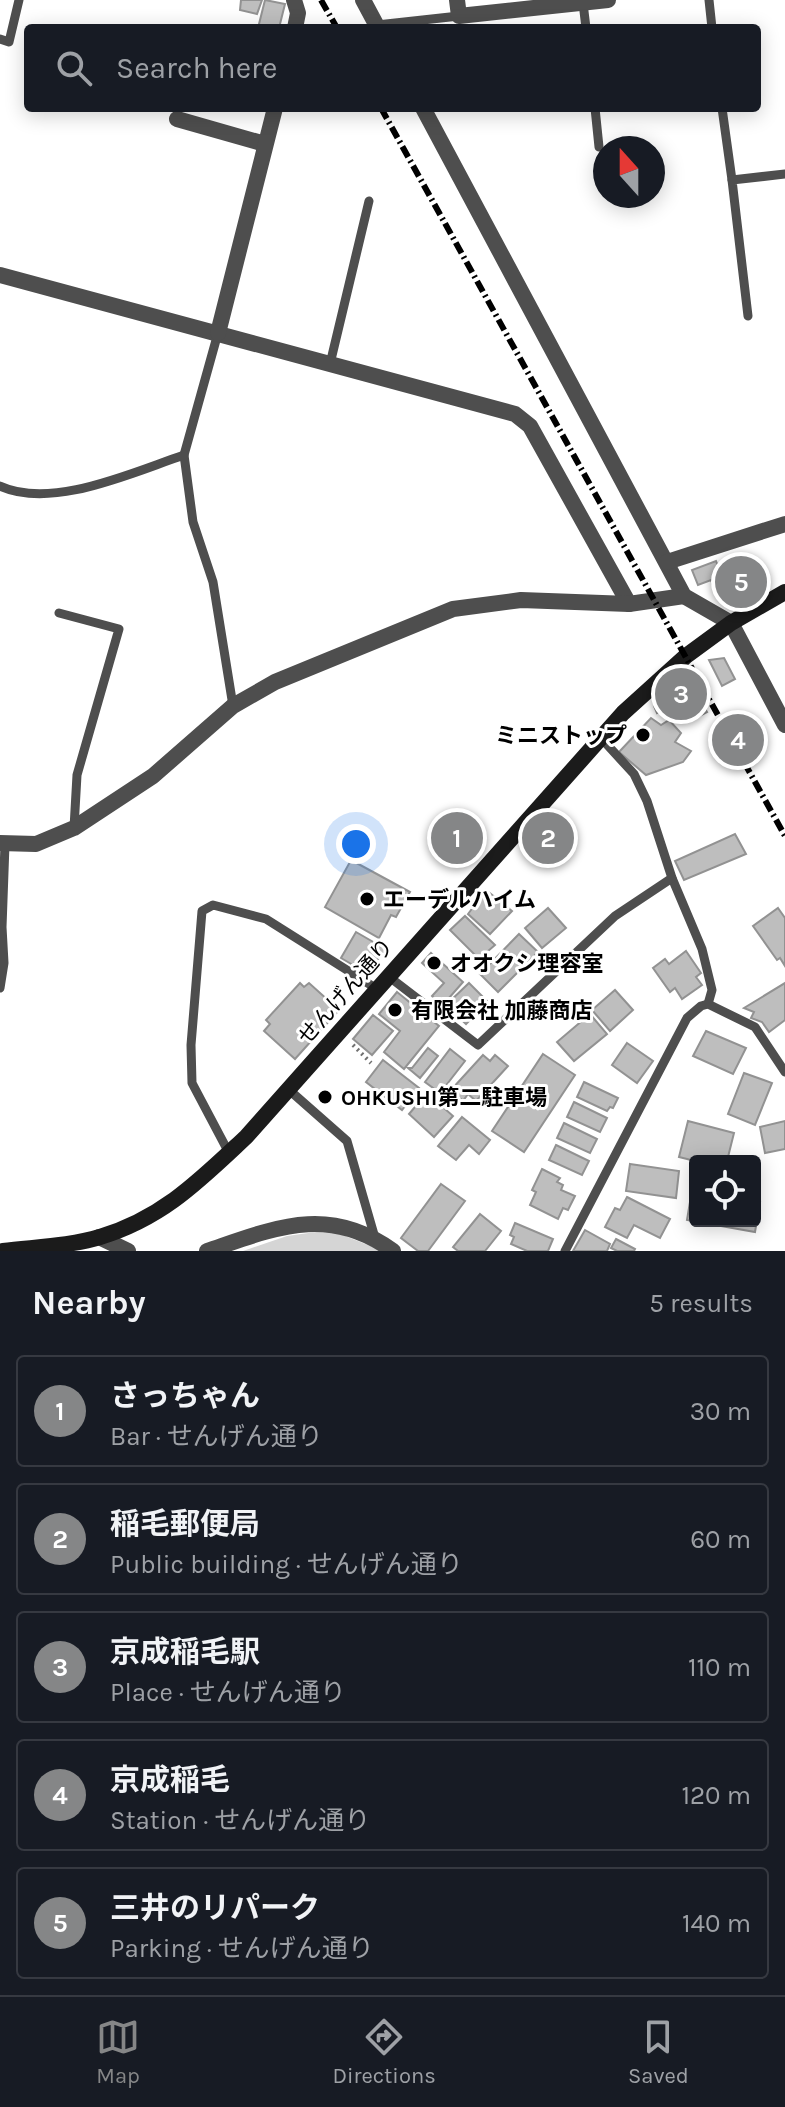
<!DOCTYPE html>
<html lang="en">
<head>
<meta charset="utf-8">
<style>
	body { margin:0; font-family:Karla,"Noto Sans JP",sans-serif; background:#20242c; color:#f1f3f6 }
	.controls { position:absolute; right:24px; bottom:24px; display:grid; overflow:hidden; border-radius:8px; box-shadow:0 4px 20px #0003 }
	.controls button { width:72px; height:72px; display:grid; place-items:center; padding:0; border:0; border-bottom:2px solid #363941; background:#171b24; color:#f1f3f6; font:40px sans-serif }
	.compass { position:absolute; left:593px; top:136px; width:72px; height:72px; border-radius:50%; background:#171b24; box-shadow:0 4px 20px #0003; rotate:339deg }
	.you { position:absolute; left:356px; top:844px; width:28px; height:28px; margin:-20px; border:6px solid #fff; border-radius:50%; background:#1a73e8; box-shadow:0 0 0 12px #1a73e833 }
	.badge { display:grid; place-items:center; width:52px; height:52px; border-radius:50%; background:#858687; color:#fff; font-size:26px; font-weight:700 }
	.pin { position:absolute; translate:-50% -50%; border:4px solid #fff; box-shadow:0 2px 8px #0006 }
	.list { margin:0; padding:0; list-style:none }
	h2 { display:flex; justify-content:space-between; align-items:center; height:104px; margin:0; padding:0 32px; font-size:34px }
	h2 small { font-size:26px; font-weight:400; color:#9ea1a6 }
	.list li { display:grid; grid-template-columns:52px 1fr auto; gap:24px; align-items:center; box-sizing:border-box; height:112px; margin:0 16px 16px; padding:0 16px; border:2px solid #363941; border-radius:8px }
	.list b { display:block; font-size:30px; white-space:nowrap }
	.list p { margin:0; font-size:26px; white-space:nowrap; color:#9ea1a6 }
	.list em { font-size:26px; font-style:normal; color:#9ea1a6 }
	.icon { flex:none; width:44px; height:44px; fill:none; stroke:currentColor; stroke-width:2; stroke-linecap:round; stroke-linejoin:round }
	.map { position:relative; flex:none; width:785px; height:1251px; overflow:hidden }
	.search { position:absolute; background:#171b24; box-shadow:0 4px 20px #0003; left:24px; right:24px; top:24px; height:88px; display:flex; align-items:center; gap:20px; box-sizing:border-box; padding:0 28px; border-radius:8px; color:#9ea1a6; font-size:30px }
	.sheet { height:744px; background:#171b24 }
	nav { display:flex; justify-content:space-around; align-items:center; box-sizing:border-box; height:112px; border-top:2px solid #363941; background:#171b24; font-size:22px; color:#9ea1a6 }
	nav a { display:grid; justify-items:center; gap:4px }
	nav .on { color:#858687 }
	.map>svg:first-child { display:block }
	.green { fill:#d5d5d5 }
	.building { fill:#bebebe; stroke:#929292; stroke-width:2 }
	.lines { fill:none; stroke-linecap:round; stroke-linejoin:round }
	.path { stroke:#707070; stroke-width:4; stroke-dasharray:2 4; stroke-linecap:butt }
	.service { stroke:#4e4e4e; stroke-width:9 }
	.minor { stroke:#4e4e4e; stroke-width:16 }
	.secondary { stroke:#1b1b1b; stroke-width:16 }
	.rail { stroke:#000; stroke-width:6; stroke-dasharray:12 4 2 4; stroke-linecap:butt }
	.poi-dot { fill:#000; stroke:#fff; stroke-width:3 }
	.labels { text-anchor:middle; stroke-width:6; stroke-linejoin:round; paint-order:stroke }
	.poi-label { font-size:22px; font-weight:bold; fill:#000; stroke:#fff; text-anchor:start }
	.street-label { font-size:22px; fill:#000; stroke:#fff }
</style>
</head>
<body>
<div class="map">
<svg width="785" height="1251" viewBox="0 0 785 1251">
	<rect width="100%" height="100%" fill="#fff"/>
	<path class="green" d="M330,1230L383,1251H243L287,1236Z"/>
	<g class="building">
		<path d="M241,0H262L257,14L240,10Z"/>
		<path d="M265,0L285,4L279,28H258Z"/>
		<path d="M716,561L725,584L714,588L711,580L698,585L692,570Z"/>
		<path d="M724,658L735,679L722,686L709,660Z"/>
		<path d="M688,679L707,712L690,721L678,701L657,713L654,706L671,688Z"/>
		<path d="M651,718L661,725L669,720L681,733L675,742L691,751L683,762L646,775L619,752Z"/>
		<path d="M735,834L746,854L684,880L675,861Z"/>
		<path d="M351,860L410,892L396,917L391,915L379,938L325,907Z"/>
		<path d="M486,890L512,911L490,934L468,914Z"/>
		<path d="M548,908L566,928L542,948L525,928Z"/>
		<path d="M778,908L785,918V966L780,958L777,960L753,926Z"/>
		<path d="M465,916L495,945L479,959L450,930Z"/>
		<path d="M356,932L387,950L365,972L341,958Z"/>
		<path d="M519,934L538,952L498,992L480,974Z"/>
		<path d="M686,951L701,973L696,977L702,985L682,999L675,988L670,992L653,968L665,959L669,964Z"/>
		<path d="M431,953L463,982L442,1006L432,996L444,983L422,963Z"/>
		<path d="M300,983L304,987L309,983L339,1010L295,1059L264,1031L270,1024L266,1020Z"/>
		<path d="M469,983L488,1002L466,1024L446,1005Z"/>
		<path d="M785,983V1020L769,1032L762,1022L751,1018L754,1012L744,1008Z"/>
		<path d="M615,990L633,1010L610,1031L592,1010Z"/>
		<path d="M397,992L439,1026L404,1069L384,1052L400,1031L379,1014Z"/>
		<path d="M590,1014L607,1034L574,1061L557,1042Z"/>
		<path d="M373,1015L393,1031L372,1055L353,1039Z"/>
		<path d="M706,1031L746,1048L733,1074L693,1056Z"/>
		<path d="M627,1043L653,1061L637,1083L612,1065Z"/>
		<path d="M428,1048L438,1056L420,1078L408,1068H412Z"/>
		<path d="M450,1049L465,1061L440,1093L425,1082Z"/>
		<path d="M543,1054L575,1075L524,1152L492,1131Z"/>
		<path d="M483,1055L490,1061L495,1055L508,1066L476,1101L468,1094L463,1101L451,1090Z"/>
		<path d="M383,1060L419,1088L402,1110L366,1082Z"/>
		<path d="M744,1073L772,1083L755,1125L728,1114Z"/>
		<path d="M584,1082L618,1098L613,1108L610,1107L607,1111L577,1097Z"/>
		<path d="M427,1093L453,1116L434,1137L409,1114Z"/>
		<path d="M574,1102L607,1118L600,1132L567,1117Z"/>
		<path d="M462,1117L490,1140L479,1154L469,1145L456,1160L438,1146Z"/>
		<path d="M688,1121L734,1133L727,1161H695L679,1157Z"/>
		<path d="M785,1121V1149L765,1153L760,1127Z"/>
		<path d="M564,1123L597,1139L590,1153L557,1138Z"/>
		<path d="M556,1145L589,1161L582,1175L549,1160Z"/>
		<path d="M630,1164L679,1171L676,1198L626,1191Z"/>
		<path d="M542,1169L560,1178L557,1182L563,1185L561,1190L575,1196L568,1210L563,1208L558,1219L530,1205L536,1192L532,1190Z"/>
		<path d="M441,1184L465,1201L428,1251H418L401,1238Z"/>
		<path d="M692,1190L695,1191V1221H755V1201L760,1202L755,1232L687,1220Z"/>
		<path d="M627,1197L670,1219L660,1238L634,1225L627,1238L605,1227L615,1208L620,1210Z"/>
		<path d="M480,1214L501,1231L485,1251H458L453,1247Z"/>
		<path d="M515,1223L553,1239L548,1251H527L511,1244L514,1237L510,1235Z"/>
		<path d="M585,1230L610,1244L607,1251H573Z"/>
		<path d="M616,1239L635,1249L634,1251H617L611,1248Z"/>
	</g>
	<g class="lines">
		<path class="path" d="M353,1045L371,1063"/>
		<g class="service">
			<path d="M709,0L712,28"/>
			<path d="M583,3L586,28"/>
			<path d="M377,25L459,16"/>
			<path d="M0,39L9,42L19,0"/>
			<path d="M595,108L599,147"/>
			<path d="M722,108L732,180"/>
			<path d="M748,316L732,180L785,174"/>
			<path d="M330,364L369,201"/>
			<path d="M184,455L218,333"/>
			<path d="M0,486C52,510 133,472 184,455L193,522L213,582L233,706"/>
			<path d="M59,613L119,629L77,775L74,828"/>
			<path d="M601,738L634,774L647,801L672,878L702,949L712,990L708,1004"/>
			<path d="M388,976L478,1045L615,916L672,878"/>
			<path d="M0,988L4,963L2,927L5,844"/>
			<path d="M288,1089L347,1141L375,1238"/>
			<path d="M229,1153L192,1083L191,1045L202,911L213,905L266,919L377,989"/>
			<path d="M565,1251L687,1018L701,1006L708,1004L755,1027L785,1072"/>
		</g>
		<g class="minor">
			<path d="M294,0L298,13L295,28"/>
			<path d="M363,0L378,28"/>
			<path d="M457,0L459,16L608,0"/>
			<path d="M423,108L684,596L731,623L785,725"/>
			<path d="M177,119L265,144"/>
			<path d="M0,275L515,414L530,426L629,604"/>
			<path d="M218,333L275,108"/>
			<path d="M667,562L785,524"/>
			<path d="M0,843L36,844L74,828L153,776L233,706L275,682L453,609L521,600L629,604L684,596"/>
			<path d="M99,1237L128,1251"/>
			<path d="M207,1251C275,1228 328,1204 393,1251"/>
		</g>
		<path class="secondary" d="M3,1251C35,1247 70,1246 100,1237C163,1218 200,1180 246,1137L623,713L686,656L731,623L785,592"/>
		<g class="rail">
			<path d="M321,0L337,28"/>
			<path d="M381,108L785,836"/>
		</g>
	</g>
	<g class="poi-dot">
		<circle cx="643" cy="735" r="8"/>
		<circle cx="367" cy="899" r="8"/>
		<circle cx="434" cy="963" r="8"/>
		<circle cx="395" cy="1010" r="8"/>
		<circle cx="325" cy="1097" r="8"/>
	</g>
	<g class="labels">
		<g class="poi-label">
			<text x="627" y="743" text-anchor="end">ミニストップ</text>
			<text x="383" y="907">エーデルハイム</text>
			<text x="450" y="971">オオクシ理容室</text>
			<text x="411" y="1018">有限会社 加藤商店</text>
			<text x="341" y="1105">OHKUSHI第二駐車場</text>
		</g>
		<g class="street-label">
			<text transform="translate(345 991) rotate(-49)" y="8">せんげん通り</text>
		</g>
	</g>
</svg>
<div class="controls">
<button><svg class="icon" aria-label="locate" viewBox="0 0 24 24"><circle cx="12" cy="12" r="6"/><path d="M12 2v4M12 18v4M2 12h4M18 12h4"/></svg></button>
</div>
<svg class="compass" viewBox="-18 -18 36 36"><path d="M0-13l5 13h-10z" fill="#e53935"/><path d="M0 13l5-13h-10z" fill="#9ea1a6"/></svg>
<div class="you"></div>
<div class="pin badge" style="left:457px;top:838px">1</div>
<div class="pin badge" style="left:548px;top:838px">2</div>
<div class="pin badge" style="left:681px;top:694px">3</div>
<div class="pin badge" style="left:738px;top:740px">4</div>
<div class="pin badge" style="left:741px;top:582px">5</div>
<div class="search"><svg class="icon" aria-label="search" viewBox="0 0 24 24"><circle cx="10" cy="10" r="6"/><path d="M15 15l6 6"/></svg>Search here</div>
</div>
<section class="sheet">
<h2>Nearby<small>5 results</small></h2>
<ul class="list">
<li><span class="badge">1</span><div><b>さっちゃん</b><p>Bar · せんげん通り</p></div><em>30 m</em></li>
<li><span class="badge">2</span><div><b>稲毛郵便局</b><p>Public building · せんげん通り</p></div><em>60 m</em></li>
<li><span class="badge">3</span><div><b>京成稲毛駅</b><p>Place · せんげん通り</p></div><em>110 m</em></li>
<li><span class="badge">4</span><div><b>京成稲毛</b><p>Station · せんげん通り</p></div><em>120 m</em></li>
<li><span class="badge">5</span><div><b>三井のリパーク</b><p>Parking · せんげん通り</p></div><em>140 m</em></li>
</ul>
</section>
<nav>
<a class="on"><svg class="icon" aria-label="map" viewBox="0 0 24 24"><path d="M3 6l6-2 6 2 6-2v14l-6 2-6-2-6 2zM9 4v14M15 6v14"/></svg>Map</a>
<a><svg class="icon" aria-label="directions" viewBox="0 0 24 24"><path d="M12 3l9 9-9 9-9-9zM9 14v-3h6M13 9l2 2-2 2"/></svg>Directions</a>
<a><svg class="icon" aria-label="saved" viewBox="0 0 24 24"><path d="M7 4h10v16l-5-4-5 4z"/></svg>Saved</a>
</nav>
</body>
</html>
